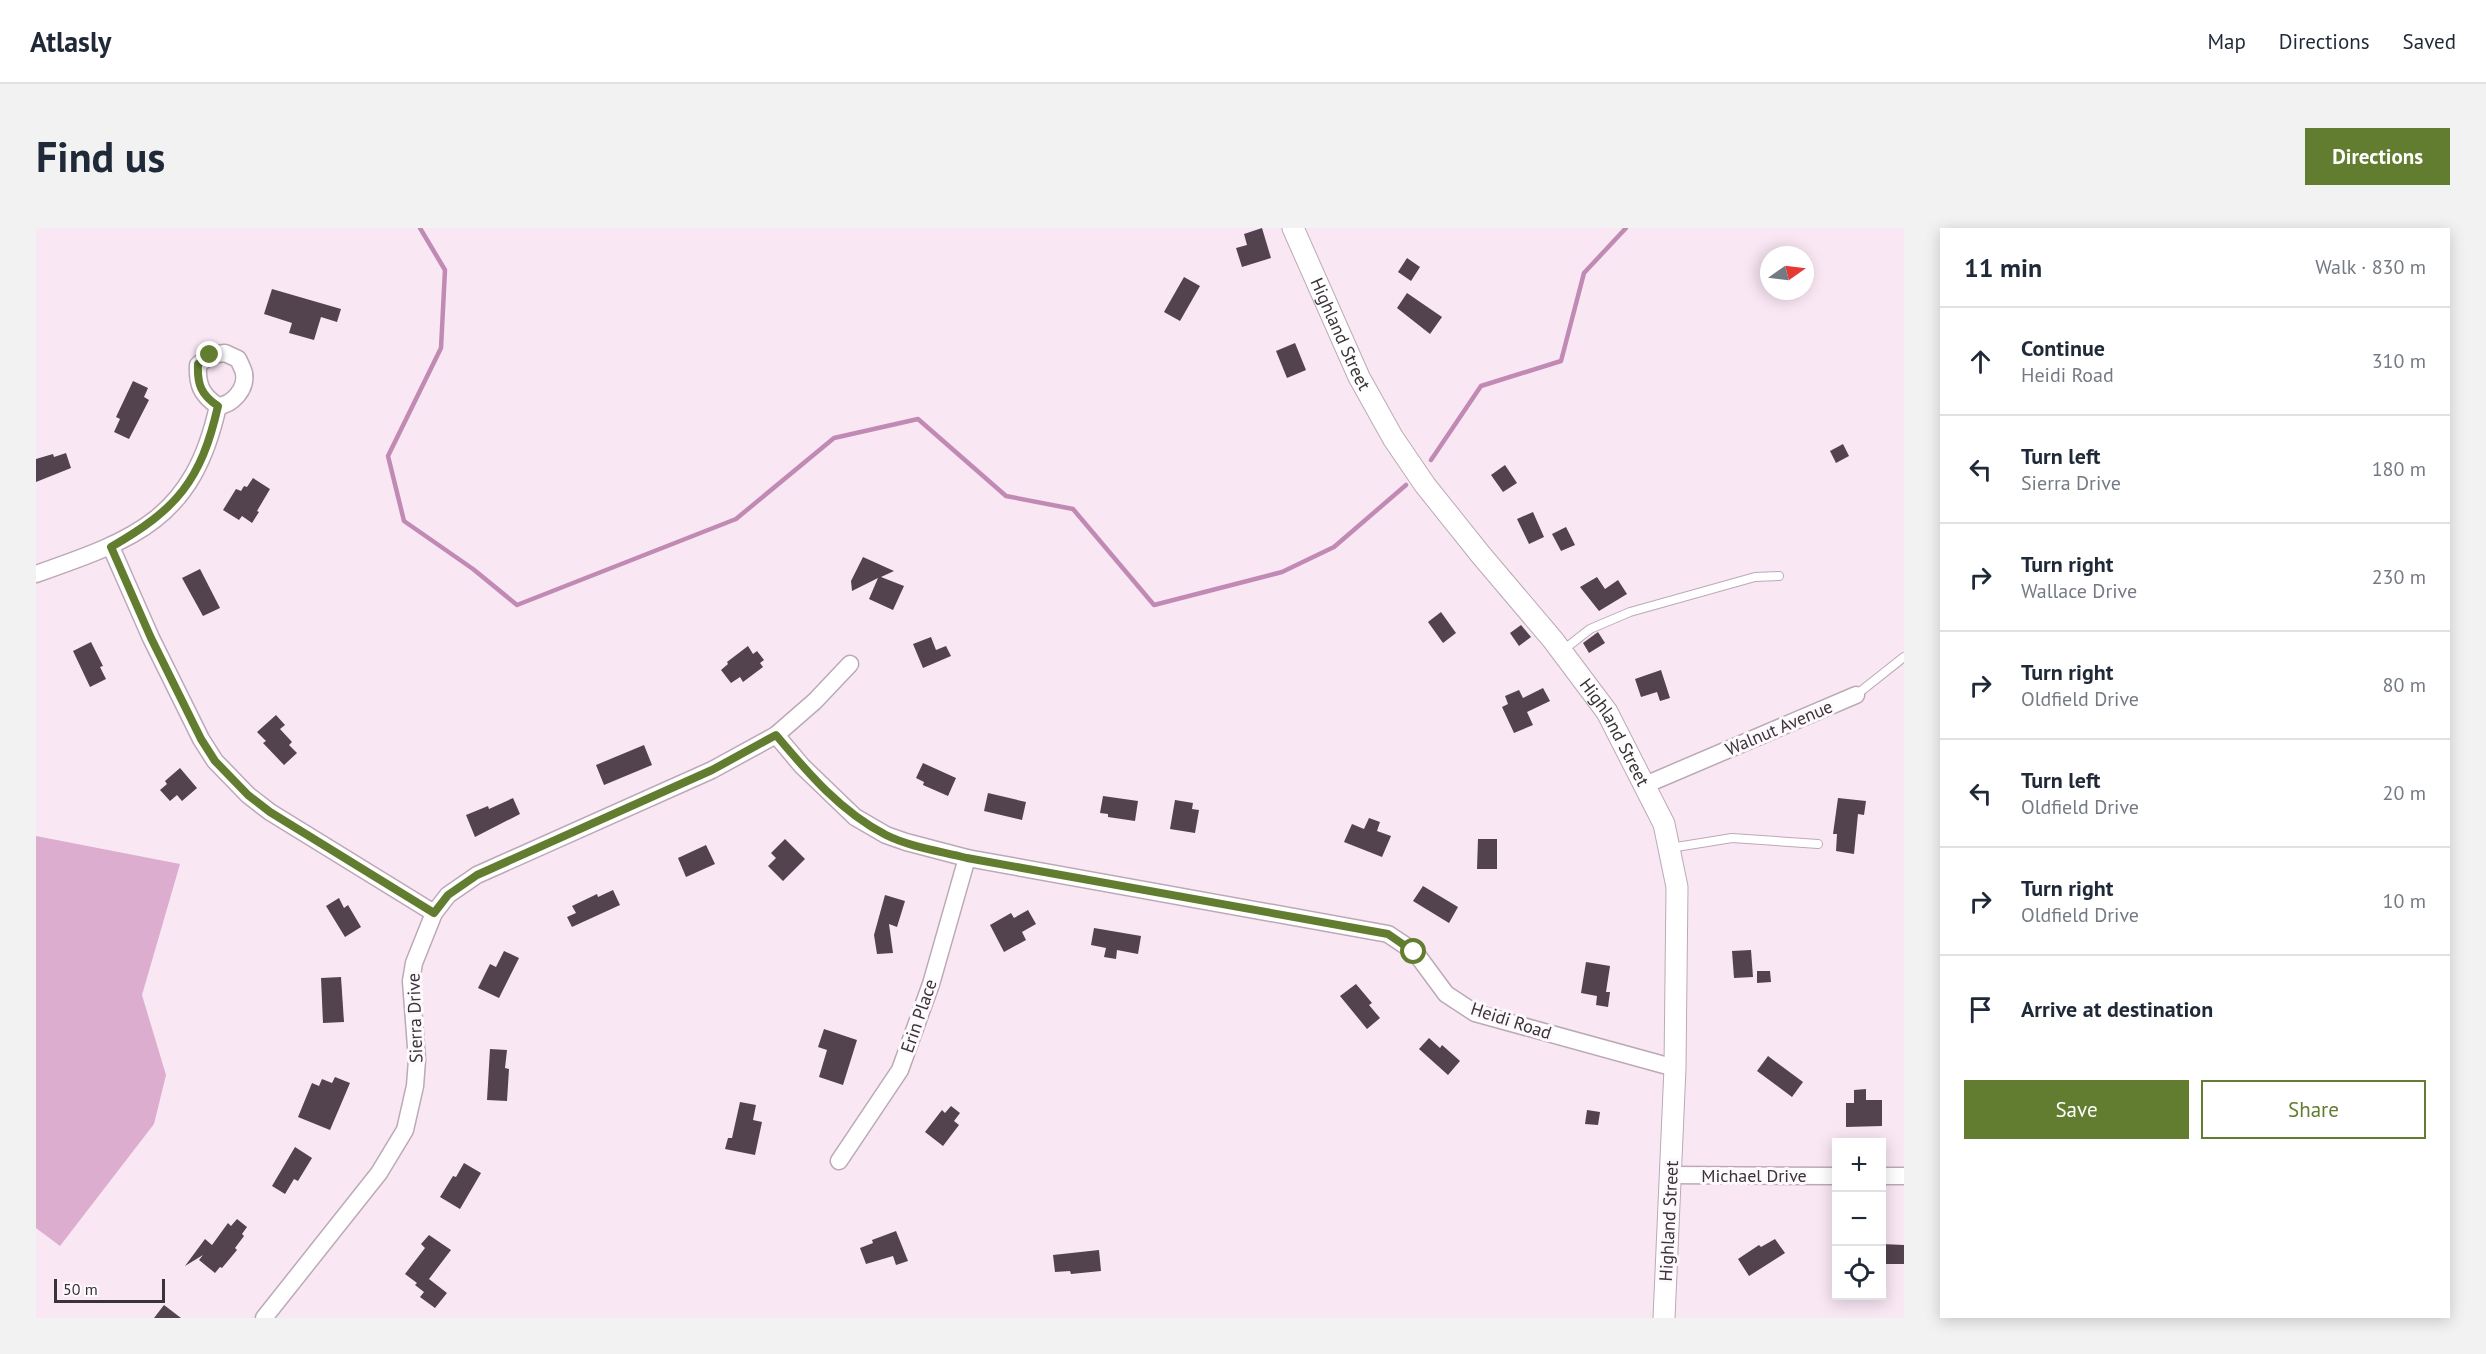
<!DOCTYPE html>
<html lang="en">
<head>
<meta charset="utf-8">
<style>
	body { margin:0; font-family:"PT Sans",sans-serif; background:#f2f2f3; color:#1f2937 }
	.controls { position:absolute; right:18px; bottom:18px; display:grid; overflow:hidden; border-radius:0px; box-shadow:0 3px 15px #0003 }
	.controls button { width:54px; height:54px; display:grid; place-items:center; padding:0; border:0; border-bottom:2px solid #e0e1e3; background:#fff; color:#1f2937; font:30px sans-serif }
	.compass { position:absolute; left:1724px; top:18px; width:54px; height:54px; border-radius:50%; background:#fff; box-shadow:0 3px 15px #0003; rotate:76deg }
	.scale { position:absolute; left:18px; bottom:15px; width:111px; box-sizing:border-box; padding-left:6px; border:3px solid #3a3338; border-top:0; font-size:16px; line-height:21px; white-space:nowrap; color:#3a3338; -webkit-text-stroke:4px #fdf9fc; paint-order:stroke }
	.stop { position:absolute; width:18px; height:18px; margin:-14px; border:4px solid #637d30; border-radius:50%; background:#fff }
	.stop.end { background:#637d30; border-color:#fff; box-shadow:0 2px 6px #0008 }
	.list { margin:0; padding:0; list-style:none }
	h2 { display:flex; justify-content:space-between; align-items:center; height:78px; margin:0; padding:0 24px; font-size:26px }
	h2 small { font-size:20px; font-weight:400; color:#747a83 }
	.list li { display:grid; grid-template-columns:39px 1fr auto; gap:18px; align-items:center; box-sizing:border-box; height:108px; padding:0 24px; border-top:2px solid #e0e1e3 }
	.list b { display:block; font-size:22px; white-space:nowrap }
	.list p { margin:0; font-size:20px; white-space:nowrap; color:#747a83 }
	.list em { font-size:20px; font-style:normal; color:#747a83 }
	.actions { display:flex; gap:12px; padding:18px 24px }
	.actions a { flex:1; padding:14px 0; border:2px solid #637d30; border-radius:0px; text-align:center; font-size:21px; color:#637d30 }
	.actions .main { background:#637d30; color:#fff }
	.icon { flex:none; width:33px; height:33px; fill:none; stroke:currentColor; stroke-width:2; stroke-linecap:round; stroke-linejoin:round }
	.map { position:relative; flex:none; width:1868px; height:1090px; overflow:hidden; border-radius:0px }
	header { display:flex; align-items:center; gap:36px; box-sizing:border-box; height:84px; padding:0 30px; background:#fff; border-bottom:2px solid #e0e1e3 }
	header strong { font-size:28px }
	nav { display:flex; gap:33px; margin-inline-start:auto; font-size:21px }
	.intro { display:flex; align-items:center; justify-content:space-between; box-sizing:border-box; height:144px; padding:0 36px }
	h1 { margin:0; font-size:42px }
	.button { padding:15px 27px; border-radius:0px; background:#637d30; color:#fff; font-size:21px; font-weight:700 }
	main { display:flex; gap:36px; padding:0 36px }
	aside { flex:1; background:#fff; border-radius:0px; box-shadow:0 3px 15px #0003 }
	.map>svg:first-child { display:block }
	.green { fill:#ddadd0 }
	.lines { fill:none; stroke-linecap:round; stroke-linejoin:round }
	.stream { stroke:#c18ab4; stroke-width:4.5 }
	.building { fill:#52434e }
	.service-casing { stroke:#bbaab6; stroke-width:10 }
	.minor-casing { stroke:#bbaab6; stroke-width:19 }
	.tertiary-casing { stroke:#bbaab6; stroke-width:23 }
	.service { stroke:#fff; stroke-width:8 }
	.minor { stroke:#fff; stroke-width:16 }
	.tertiary { stroke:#fff; stroke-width:21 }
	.route { stroke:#637d30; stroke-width:8 }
	.labels { text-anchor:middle; stroke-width:6; stroke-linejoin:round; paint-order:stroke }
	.street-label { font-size:18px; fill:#3a3338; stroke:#fdf9fc }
</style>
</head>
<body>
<header>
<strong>Atlasly</strong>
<nav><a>Map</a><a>Directions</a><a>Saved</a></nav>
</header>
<div class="intro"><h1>Find us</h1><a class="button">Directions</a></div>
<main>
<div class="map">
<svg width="1868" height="1090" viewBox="0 0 1868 1090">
	<rect width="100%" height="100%" fill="#f9e7f4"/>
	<path class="green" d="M0,608L144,636L106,767L130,847L118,896L24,1018L0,1000Z"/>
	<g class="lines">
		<g class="stream">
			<path d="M384,0L409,42L405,120L352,228L368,293L437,341L481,377L700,291L798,210L882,191L970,268L1037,281L1118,377L1246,344L1298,319L1370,257"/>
			<path d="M1395,232L1445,158L1525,133L1548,45L1590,0"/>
		</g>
	</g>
	<g class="building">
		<path d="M1226,0L1235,30L1206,39L1200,20L1211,17L1208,6Z"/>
		<path d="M1371,30L1384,39L1375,53L1362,44Z"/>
		<path d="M1148,49L1164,58L1144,93L1128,84Z"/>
		<path d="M236,61L305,81L301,94L285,89L278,112L253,105L256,95L228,86Z"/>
		<path d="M1371,65L1406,89L1394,106L1361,80Z"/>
		<path d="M1259,115L1270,142L1251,150L1240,123Z"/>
		<path d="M97,153L112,160L108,169L113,172L93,211L78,204L84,191L80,189Z"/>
		<path d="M1807,216L1813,228L1800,235L1794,223Z"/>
		<path d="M30,225L35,240L0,254V231L17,226L18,229Z"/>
		<path d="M1469,237L1481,255L1467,264L1455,247Z"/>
		<path d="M217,250L234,261L221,283L223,284L216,295L206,288L203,292L187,282L200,261L205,263L208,258L211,259Z"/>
		<path d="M1497,284L1508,309L1493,316L1481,291Z"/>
		<path d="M1530,299L1539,317L1525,323L1516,306Z"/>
		<path d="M827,329L858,343L845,349L868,358L857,382L833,371L842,350L816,363L815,353Z"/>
		<path d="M164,341L184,380L167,388L146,350Z"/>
		<path d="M1561,349L1569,361L1582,352L1591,366L1563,383L1544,359Z"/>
		<path d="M1405,384L1420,405L1407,415L1392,394Z"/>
		<path d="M1485,397L1495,409L1483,418L1474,405Z"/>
		<path d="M1562,404L1569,415L1553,425L1547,415Z"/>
		<path d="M895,409L900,422L910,418L915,428L887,440L877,416Z"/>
		<path d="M55,414L67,438L64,439L70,451L54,459L37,423Z"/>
		<path d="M712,418L717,426L721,423L728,432L724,435L727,439L707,454L704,449L695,455L685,442L692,436L691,434Z"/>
		<path d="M1625,442L1634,470L1624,473L1621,464L1605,469L1599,451Z"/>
		<path d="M1507,460L1514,473L1491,484L1497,497L1478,505L1466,479L1472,476L1469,468L1483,462L1487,470Z"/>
		<path d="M240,487L249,497L244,501L256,514L253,517L261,525L248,537L227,515L230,513L221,504Z"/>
		<path d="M608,517L616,537L568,557L560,537Z"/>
		<path d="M887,535L920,550L912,568L887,557L888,554L880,550Z"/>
		<path d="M144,540L161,560L146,573L141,567L134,573L124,562L131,556L129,553Z"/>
		<path d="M952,565L990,574L986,592L948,583Z"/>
		<path d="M1067,568L1102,573L1099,593L1072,589V586L1064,585Z"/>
		<path d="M477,570L484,586L439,609L430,587L452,578L453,581Z"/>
		<path d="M1802,570L1830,573L1828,587L1822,586L1818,626L1800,623L1801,606H1797Z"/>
		<path d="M1139,572L1157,575L1156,581L1163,582L1159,605L1134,601Z"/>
		<path d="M1333,590L1344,594L1341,603L1355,608L1346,629L1308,614L1316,596L1328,601Z"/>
		<path d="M749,611L769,631L747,653L732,638L740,630L735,625Z"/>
		<path d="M1442,611H1461V641H1441Z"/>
		<path d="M670,617L679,636L650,649L642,630Z"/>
		<path d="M1387,658L1422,679L1413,695L1377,673Z"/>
		<path d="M577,662L584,677L536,699L531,689L540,685L536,678L561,666L562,669Z"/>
		<path d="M849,667L869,673L861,699L853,696L857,725L841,726L838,707Z"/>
		<path d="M303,670L308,680L312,677L325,699L309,709L290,678Z"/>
		<path d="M992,682L1000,696L986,704L990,712L968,724L954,697L975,685L978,690Z"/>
		<path d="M1058,700L1105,708L1102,726L1081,722L1080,731L1068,729L1070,720L1055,717Z"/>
		<path d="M1715,722L1717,749L1698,750L1696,723Z"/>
		<path d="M468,723L483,730L463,770L442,760L454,736L460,739Z"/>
		<path d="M1550,734L1574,738L1570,764H1574L1572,779L1560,777L1561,768L1545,765Z"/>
		<path d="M1721,743H1734L1735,754L1721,755Z"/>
		<path d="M305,749L308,794L287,795L285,750Z"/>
		<path d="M1320,756L1336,775L1333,777L1344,790L1331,801L1304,768Z"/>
		<path d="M788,801L821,812L807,857L783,849L791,822L782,819Z"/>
		<path d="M1393,810L1404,820L1406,817L1424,833L1412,847L1383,821Z"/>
		<path d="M454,821L471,822L469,840L473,841L471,873L451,872Z"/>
		<path d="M1732,828L1767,854L1756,869L1721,843Z"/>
		<path d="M299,849L314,855L294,902L262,889L276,855L283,858L286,851L296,855Z"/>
		<path d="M1830,861V872H1846V898L1810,899V875H1818V862Z"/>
		<path d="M704,874L720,877L717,892L726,894L719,927L689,921L692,910H696Z"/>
		<path d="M915,878L924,885L918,893L923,897L907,918L889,904L906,882L909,885Z"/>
		<path d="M1551,882L1564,884L1562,897L1549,896Z"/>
		<path d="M259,919L276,930L262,953L258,951L249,966L236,958Z"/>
		<path d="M428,935L445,945L424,981L404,969L417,948L420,949Z"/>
		<path d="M201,991L211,999L206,1006L208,1008L199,1020L201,1022L186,1040L184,1039L179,1045L163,1032L167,1027L149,1038L169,1011L176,1017L192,995L195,998Z"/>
		<path d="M860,1003L872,1033L860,1037L857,1028L830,1036L824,1020L837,1015L836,1012Z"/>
		<path d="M393,1007L415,1022L393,1051L411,1065L399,1080L384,1069L388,1064L379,1057L381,1055L369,1046L389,1020L385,1016Z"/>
		<path d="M1739,1011L1749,1025L1713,1048L1702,1031L1723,1017L1725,1019Z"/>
		<path d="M1845,1016L1868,1017V1036H1845Z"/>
		<path d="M1063,1022L1065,1043L1035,1046L1034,1043L1019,1044L1017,1027Z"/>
		<path d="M128,1077L145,1090H118Z"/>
	</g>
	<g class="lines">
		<g class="service-casing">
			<g id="service">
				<path d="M1526,423L1554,401L1594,384L1719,349L1743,348"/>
				<path d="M1820,467L1868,429"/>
				<path d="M1634,620L1696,610L1782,616"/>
			</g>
		</g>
		<g class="minor-casing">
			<g id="minor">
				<path d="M189,125L202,131C204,135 207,141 208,145C211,161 196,177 182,178C165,167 161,156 162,137L174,127Z"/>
				<path d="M75,319L115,410L165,511L179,533L212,567L234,584L398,685"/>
				<path d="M0,346C100,311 157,291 182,178"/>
				<path d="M740,507L766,538L819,589L850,607L870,614L931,630L1352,706L1379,724L1410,766L1439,785L1639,840"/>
				<path d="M1609,557L1820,467"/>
				<path d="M803,933L864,842L895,756L931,630"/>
				<path d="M1635,947L1800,948"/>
				<path d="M1846,948H1868"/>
				<path d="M228,1090L343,945L369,902L379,858L381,832L375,753L378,735L398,685L412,667L441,647L676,542L740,507L779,473L814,436"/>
			</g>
		</g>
		<g class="tertiary-casing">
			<g id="tertiary">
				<path id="s1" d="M1257,0L1323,149L1357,210L1389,257L1445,327L1517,412L1571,484L1628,596L1641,659L1639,840L1628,1090"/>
			</g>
		</g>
		<use href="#service" class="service"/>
		<use href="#minor" class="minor"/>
		<use href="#tertiary" class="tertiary"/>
	</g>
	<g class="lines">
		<path class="route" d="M174,127L162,136C161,156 165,167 182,178C165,253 141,281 75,319L115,410L165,511L179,533L212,567L234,584L398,685L412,667L441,647L676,542L740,507C772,545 805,584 850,607C874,619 904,623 931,630L1352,706L1378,724"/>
	</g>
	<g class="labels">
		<g class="street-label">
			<text dy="6" stroke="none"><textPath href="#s1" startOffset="116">Highland Street</textPath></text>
			<text transform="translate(1743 500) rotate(-23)" y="6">Walnut Avenue</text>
			<text dy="6" stroke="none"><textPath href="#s1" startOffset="602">Highland Street</textPath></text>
			<text transform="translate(883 788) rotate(-71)" y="6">Erin Place</text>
			<text transform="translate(379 790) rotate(-92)" y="6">Sierra Drive</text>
			<text transform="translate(1475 793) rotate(18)" y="6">Heidi Road</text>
			<text x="1718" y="954">Michael Drive</text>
			<text transform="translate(1633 993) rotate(-87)" y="6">Highland Street</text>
		</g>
	</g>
</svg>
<div class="controls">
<button>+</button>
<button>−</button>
<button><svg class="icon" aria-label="locate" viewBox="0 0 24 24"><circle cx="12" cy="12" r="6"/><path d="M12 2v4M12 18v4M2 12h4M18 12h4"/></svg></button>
</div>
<svg class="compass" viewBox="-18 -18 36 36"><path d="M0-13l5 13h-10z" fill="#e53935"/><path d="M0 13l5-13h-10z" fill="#747a83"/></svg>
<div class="scale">50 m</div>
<div class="stop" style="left:1378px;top:724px"></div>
<div class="stop end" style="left:174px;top:127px"></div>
</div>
<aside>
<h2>11 min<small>Walk · 830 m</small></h2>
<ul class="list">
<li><svg class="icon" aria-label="ahead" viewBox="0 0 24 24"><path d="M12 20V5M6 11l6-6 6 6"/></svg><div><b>Continue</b><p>Heidi Road</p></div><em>310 m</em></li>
<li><svg class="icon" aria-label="left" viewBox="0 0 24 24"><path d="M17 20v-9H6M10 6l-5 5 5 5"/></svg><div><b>Turn left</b><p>Sierra Drive</p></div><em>180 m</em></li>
<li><svg class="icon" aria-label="right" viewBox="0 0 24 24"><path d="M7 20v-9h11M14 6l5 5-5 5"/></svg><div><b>Turn right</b><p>Wallace Drive</p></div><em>230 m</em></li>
<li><svg class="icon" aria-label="right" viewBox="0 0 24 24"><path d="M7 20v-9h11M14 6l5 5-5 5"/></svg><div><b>Turn right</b><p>Oldfield Drive</p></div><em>80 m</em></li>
<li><svg class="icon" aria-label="left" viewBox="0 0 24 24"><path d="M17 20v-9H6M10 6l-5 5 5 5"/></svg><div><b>Turn left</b><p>Oldfield Drive</p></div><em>20 m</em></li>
<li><svg class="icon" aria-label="right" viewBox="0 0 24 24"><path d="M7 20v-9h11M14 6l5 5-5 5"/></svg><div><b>Turn right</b><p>Oldfield Drive</p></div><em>10 m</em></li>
<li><svg class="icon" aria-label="arrive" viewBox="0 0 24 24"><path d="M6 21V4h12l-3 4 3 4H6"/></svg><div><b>Arrive at destination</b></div></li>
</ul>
<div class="actions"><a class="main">Save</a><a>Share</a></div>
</aside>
</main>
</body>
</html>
